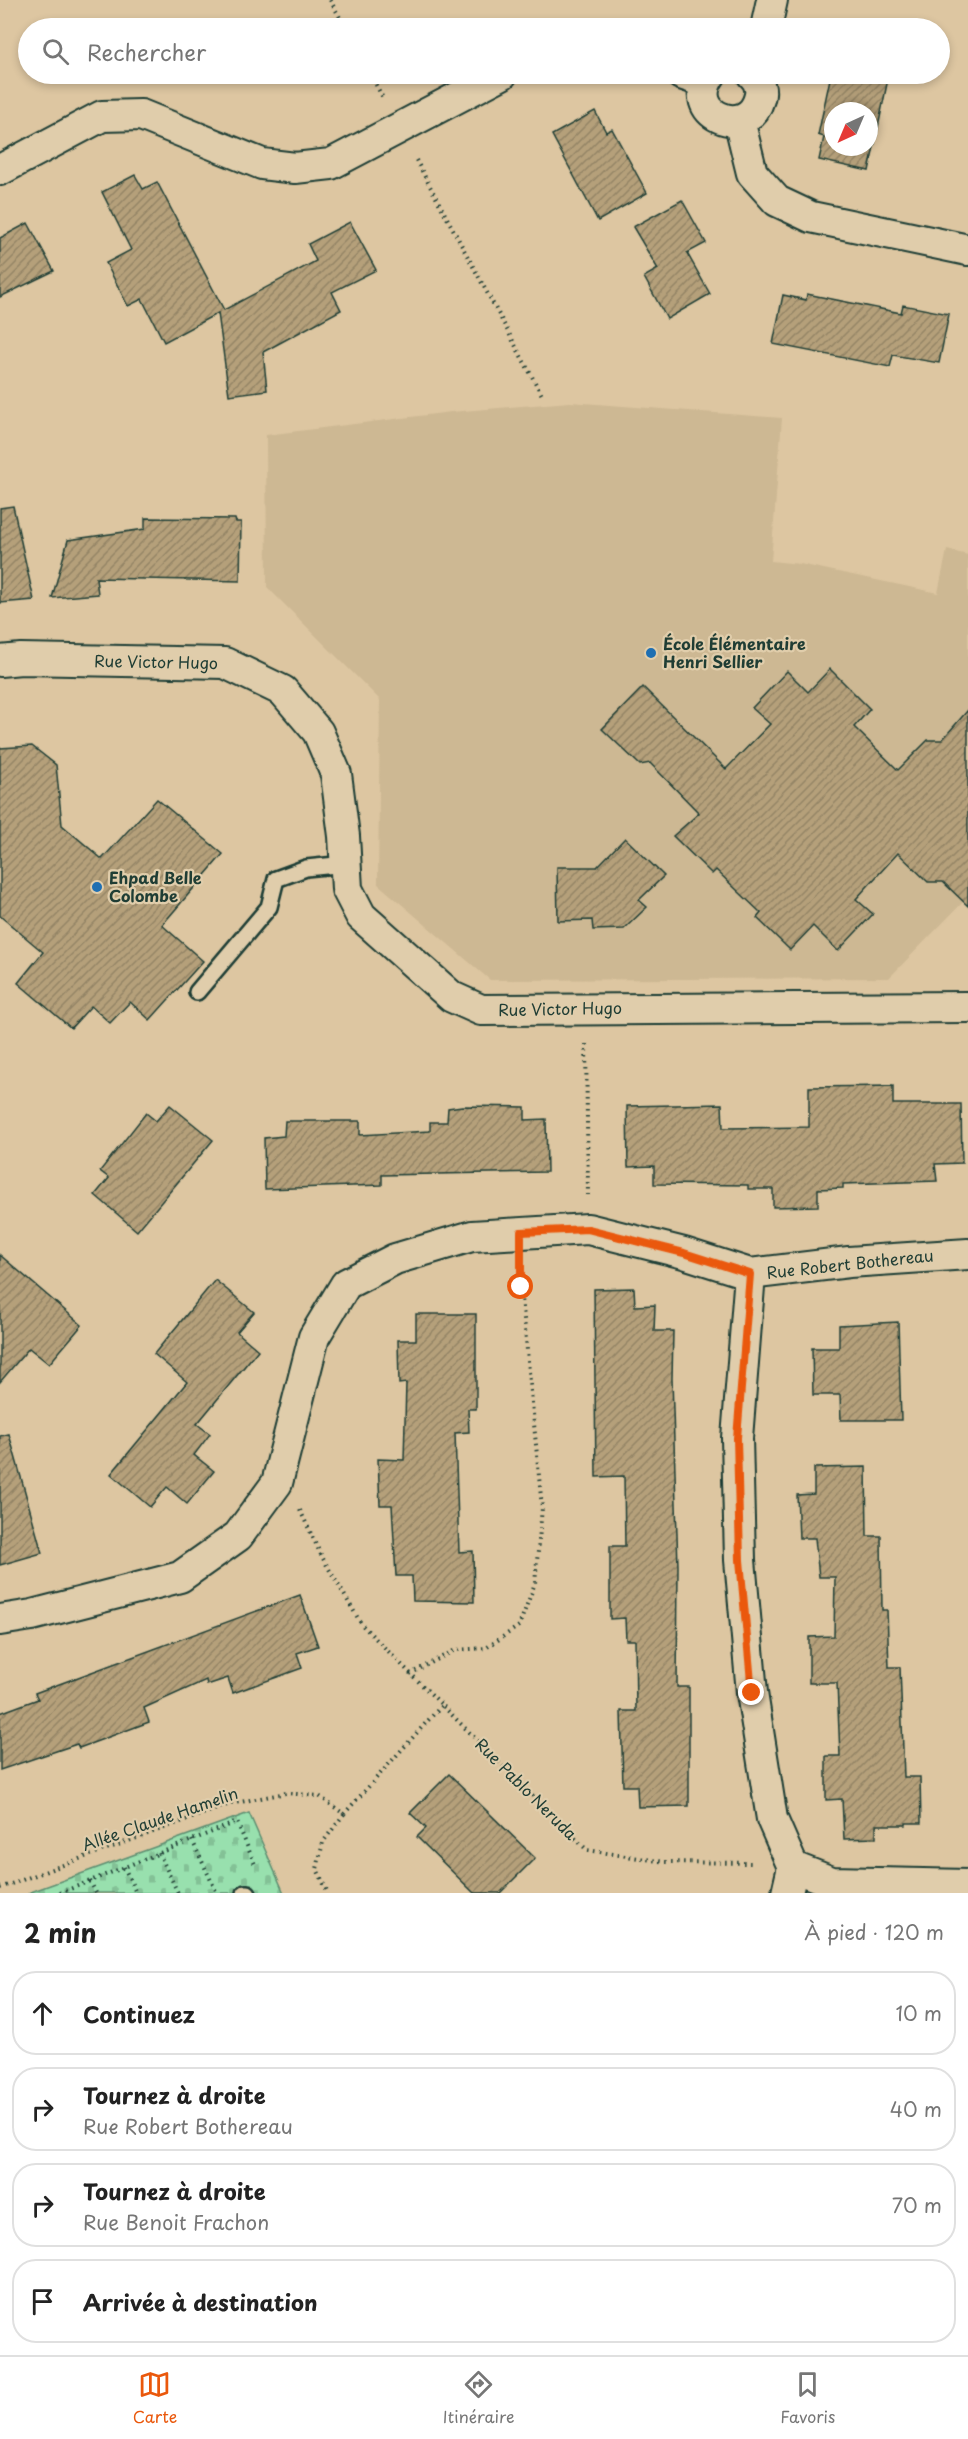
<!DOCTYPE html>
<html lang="fr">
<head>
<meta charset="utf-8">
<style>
	body { margin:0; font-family:"Playpen Sans",sans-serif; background:#f2f2f2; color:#222 }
	.compass { position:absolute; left:824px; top:102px; width:54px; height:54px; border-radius:50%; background:#fff; box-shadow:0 3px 9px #0003; rotate:224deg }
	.stop { position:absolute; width:18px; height:18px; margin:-14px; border:4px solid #ea580c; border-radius:50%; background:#fff }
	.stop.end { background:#ea580c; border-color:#fff; box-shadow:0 2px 6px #0008 }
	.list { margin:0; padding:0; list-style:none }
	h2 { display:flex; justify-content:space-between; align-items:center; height:78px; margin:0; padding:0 24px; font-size:26px }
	h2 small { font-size:20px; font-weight:400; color:#767676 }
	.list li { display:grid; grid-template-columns:39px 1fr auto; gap:18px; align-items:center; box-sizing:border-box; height:84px; margin:0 12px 12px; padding:0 12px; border:2px solid #e0e0e0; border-radius:24px }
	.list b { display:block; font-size:22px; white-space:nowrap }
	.list p { margin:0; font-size:20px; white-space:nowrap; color:#767676 }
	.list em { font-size:20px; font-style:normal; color:#767676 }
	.icon { flex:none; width:33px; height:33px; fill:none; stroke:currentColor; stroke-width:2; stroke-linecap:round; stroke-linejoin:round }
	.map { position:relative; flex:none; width:968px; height:1893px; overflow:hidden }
	.search { position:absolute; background:#fff; box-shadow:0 3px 9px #0003; left:18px; right:18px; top:18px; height:66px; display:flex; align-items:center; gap:15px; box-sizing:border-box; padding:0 21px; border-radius:33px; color:#767676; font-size:22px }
	.sheet { height:462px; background:#fff }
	nav { display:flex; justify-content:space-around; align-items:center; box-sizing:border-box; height:84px; border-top:2px solid #e0e0e0; background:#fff; font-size:16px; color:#767676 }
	nav a { display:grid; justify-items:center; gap:3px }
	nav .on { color:#ea580c }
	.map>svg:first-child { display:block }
	.built { fill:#cdb893 }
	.cemetery { fill:url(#cemetery-stones); stroke:#5c8e71; stroke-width:1.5 }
	.building { fill:url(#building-hatch); stroke:#1f3d34; stroke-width:1.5; fill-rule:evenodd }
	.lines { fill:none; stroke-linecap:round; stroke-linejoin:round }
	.service-casing { stroke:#1f3d34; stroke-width:20 }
	.minor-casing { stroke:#1f3d34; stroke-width:34 }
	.path { stroke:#1f3d34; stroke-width:4; stroke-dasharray:1.5 4.5; stroke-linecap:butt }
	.service { stroke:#e0cdab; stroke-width:15 }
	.minor { stroke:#e0cdab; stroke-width:30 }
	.route { stroke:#ea580c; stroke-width:8 }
	.poi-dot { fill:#1f6fb2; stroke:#e0cdab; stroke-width:2 }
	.labels { text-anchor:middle; stroke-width:4.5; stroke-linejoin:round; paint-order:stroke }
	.poi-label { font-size:16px; font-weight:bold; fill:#1f3d34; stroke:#e0cdab; text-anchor:start }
	.street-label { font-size:16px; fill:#1f3d34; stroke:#e0cdab }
</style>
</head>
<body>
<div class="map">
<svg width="968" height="1893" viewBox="0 0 968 1893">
	<defs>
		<pattern id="cemetery-stones" width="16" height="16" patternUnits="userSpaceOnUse" patternTransform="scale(1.5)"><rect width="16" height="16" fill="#98e0ae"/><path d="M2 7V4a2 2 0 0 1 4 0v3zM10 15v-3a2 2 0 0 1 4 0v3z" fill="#83c196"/></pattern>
		<pattern id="building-hatch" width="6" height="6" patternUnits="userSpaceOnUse" patternTransform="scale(1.5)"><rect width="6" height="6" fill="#b5a07a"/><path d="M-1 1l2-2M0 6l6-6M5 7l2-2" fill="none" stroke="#938465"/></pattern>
	</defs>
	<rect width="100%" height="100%" fill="#ddc6a1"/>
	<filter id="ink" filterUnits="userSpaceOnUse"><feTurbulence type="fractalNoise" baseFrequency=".0167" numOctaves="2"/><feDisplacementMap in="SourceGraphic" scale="12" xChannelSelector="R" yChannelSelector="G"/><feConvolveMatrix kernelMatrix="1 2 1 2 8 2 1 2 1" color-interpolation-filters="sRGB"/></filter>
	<g filter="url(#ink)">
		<path class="built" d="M570,402L782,418L771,561L800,564L938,593L947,550L968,555V897L889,978L490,980L378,884L380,700L267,587L266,435L451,412Z"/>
		<path class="cemetery" d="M249,1813L284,1893H28Z"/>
		<g class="building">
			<path d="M831,74H889L869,171L819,160L824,137L818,135ZM833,111H869V147H833Z"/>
			<path d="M595,111L606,132L612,129L647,193L598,221L552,135Z"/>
			<path d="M135,175L143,189L157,182L224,310L316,261L308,244L350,222L376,270L332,292L341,310L263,352L267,390L229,395L218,313L164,342L142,299L128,306L106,263L131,250L102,192Z"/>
			<path d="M682,200L706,243L687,253L710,294L667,319L644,277L658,269L633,227Z"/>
			<path d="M28,223L54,271L0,297V238Z"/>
			<path d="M807,294L901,313L903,305L949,314L939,363L893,355L890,367L773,344L783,295L806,300Z"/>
			<path d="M13,506L34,600L0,603V508Z"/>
			<path d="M145,518L235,519L236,522H241L240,581L96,578L98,594L52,598L68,540L145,529Z"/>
			<path d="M830,669L870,709L854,727L898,770L928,740H942L968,710V906L943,882H928L898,853L856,899L873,914L838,951L813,926L790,950L757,918L761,913L716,870L712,874L673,836L699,813L650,763L640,765L602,729L643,687L726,769L770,724L752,708L787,671L808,692Z"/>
			<path d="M32,746L56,765L62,825L102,859L157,799L223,854L162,925L203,961L150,1020L130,1002L110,1023L91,1006L71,1028L18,983L43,952L0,916V748Z"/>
			<path d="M625,838L664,876L639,900L647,907L624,929L593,930L592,920L558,921L557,867H597Z"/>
			<path d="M893,1086V1104H961L962,1163L935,1164L937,1181L843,1184V1188L818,1189V1206L773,1207V1189H748V1185L654,1184V1166L628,1167L627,1106L722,1104L723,1128L809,1127V1087Z"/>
			<path d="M170,1105L213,1140L137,1231L95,1195L109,1178L100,1171L146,1113L156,1121Z"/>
			<path d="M462,1106L525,1107V1120L546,1119L547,1172L382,1175V1185L265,1189L264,1138L284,1136L285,1121H360V1135L430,1131V1122H447L448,1108Z"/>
			<path d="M0,1255L82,1325L49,1364L29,1348L0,1382Z"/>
			<path d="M215,1280L254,1312L237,1332L258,1350L197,1424L210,1434L194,1455L214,1471L187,1504L167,1487L150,1507L111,1474L187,1382L154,1354Z"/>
			<path d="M634,1288L635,1306L655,1305L654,1331H673L672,1379L678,1566L677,1687H689V1806L638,1807L637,1786H623L621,1711H636L635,1640H626L625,1618L610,1619V1546H625L624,1476L596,1477L594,1289Z"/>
			<path d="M416,1314H476V1409H468L469,1432L455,1433L459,1552L473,1551L474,1602L413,1601L412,1576H396L392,1505H380L378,1459L404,1460L406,1383L399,1384L398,1340H416Z"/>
			<path d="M898,1322L901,1420H841L840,1395H813L812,1348H839V1325Z"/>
			<path d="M9,1434L42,1553L0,1565V1436Z"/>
			<path d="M866,1467L867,1536H881L882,1610H887L889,1667H900L904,1777H920L921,1823H906V1825H876V1838L844,1839L842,1799L826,1800V1756H840L837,1683H809V1637L834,1636L835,1577H819L815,1538H799L797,1495L814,1494V1468Z"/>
			<path d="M300,1595L318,1646L297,1653L302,1668L233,1693L228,1678L207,1685L206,1680L144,1708L149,1722L79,1748L77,1744L0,1770V1713L38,1699L35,1693Z"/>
			<path d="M449,1774L535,1858L500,1893H474L417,1837L426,1828L410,1813Z"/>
		</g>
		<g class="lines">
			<g class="service-casing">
				<g id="service">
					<path d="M197,992L269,907L276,879L306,868L346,864"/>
					<path d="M245,1893H248"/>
				</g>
			</g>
			<g class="minor-casing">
				<g id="minor">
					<path d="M766,28L772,0"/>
					<path d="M681,74L705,82"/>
					<path d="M711,74C682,114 747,141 759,99C762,90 759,80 752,74"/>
					<path d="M739,120L752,173L777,201L811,217L968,250"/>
					<path d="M0,170L102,116L141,115L262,164L295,168L331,164L502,74"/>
					<path d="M0,661L21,659L225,663L283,691L318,732L336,774L344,836L347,889L361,916L452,997L481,1010L968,1007"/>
					<path d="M750,1274L737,1438L740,1560L752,1693L772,1819L793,1867L787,1893"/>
					<path d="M0,1620L32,1615L180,1577L238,1536L277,1483L314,1337L346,1284L395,1259L472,1236L588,1229L684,1253L750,1274L849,1262L968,1254"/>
					<path d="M793,1867L832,1882L968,1885"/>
				</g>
			</g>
			<g class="path">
				<path d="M330,0L346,28"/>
				<path d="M370,74L383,98"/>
				<path d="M416,160L543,397"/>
				<path d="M586,1044L588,1195"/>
				<path d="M300,1510L322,1557L362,1625L587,1850L665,1862L753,1863"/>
				<path d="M410,1674L455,1650L486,1648L519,1626L535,1583L542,1508L521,1287V1269"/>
				<path d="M344,1814L442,1705"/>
				<path d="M192,1840L216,1891"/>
				<path d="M159,1853L178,1893"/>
				<path d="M124,1867L136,1893"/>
				<path d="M90,1881L96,1893"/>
				<path d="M0,1888L230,1804L286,1793L319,1796L344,1814L323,1842L317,1869L328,1893"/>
				<path d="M60,1893L237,1822L256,1867"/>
			</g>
			<use href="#service" class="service"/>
			<use href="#minor" class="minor"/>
		</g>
	</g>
	<g class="lines" filter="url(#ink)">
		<path class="route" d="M521,1287V1232L588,1229L684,1253L750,1274L737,1438L740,1560L752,1693"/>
	</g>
	<g class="poi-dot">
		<circle cx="651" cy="653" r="6"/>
		<circle cx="97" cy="887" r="6"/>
	</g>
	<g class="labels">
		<g class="poi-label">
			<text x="663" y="650">École Élémentaire<tspan x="663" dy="18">Henri Sellier</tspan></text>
			<text x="109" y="884">Ehpad Belle<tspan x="109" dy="18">Colombe</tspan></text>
		</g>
		<g class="street-label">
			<text transform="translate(156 662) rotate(1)" y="6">Rue Victor Hugo</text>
			<text transform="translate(560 1009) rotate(-1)" y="6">Rue Victor Hugo</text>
			<text transform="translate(850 1264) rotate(-6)" y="6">Rue Robert Bothereau</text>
			<text transform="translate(526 1789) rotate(45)" y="6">Rue Pablo Neruda</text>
			<text transform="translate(160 1819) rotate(-19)" y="6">Allée Claude Hamelin</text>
		</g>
	</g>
</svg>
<svg class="compass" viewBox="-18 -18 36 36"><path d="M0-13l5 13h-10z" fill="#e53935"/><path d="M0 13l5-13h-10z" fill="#767676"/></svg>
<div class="stop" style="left:521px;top:1287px"></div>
<div class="stop end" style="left:752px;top:1693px"></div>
<div class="search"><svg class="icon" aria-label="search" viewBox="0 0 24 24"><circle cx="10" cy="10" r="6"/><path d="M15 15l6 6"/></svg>Rechercher</div>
</div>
<section class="sheet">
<h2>2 min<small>À pied · 120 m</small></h2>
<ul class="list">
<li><svg class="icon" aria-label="ahead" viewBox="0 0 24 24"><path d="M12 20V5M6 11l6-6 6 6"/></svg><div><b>Continuez</b></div><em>10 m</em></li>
<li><svg class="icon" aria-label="right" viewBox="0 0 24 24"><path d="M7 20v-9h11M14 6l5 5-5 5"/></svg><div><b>Tournez à droite</b><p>Rue Robert Bothereau</p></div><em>40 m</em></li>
<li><svg class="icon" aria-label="right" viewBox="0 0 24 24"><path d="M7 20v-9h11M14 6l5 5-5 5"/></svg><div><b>Tournez à droite</b><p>Rue Benoit Frachon</p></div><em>70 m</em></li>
<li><svg class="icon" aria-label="arrive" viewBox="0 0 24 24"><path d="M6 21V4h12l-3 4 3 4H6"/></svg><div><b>Arrivée à destination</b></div></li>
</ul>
</section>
<nav>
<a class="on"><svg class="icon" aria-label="map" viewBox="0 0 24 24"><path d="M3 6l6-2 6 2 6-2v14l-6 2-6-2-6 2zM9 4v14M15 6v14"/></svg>Carte</a>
<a><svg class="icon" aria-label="directions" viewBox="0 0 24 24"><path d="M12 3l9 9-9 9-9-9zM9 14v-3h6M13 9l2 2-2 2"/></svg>Itinéraire</a>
<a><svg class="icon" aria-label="saved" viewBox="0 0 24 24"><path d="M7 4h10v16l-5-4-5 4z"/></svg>Favoris</a>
</nav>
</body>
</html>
